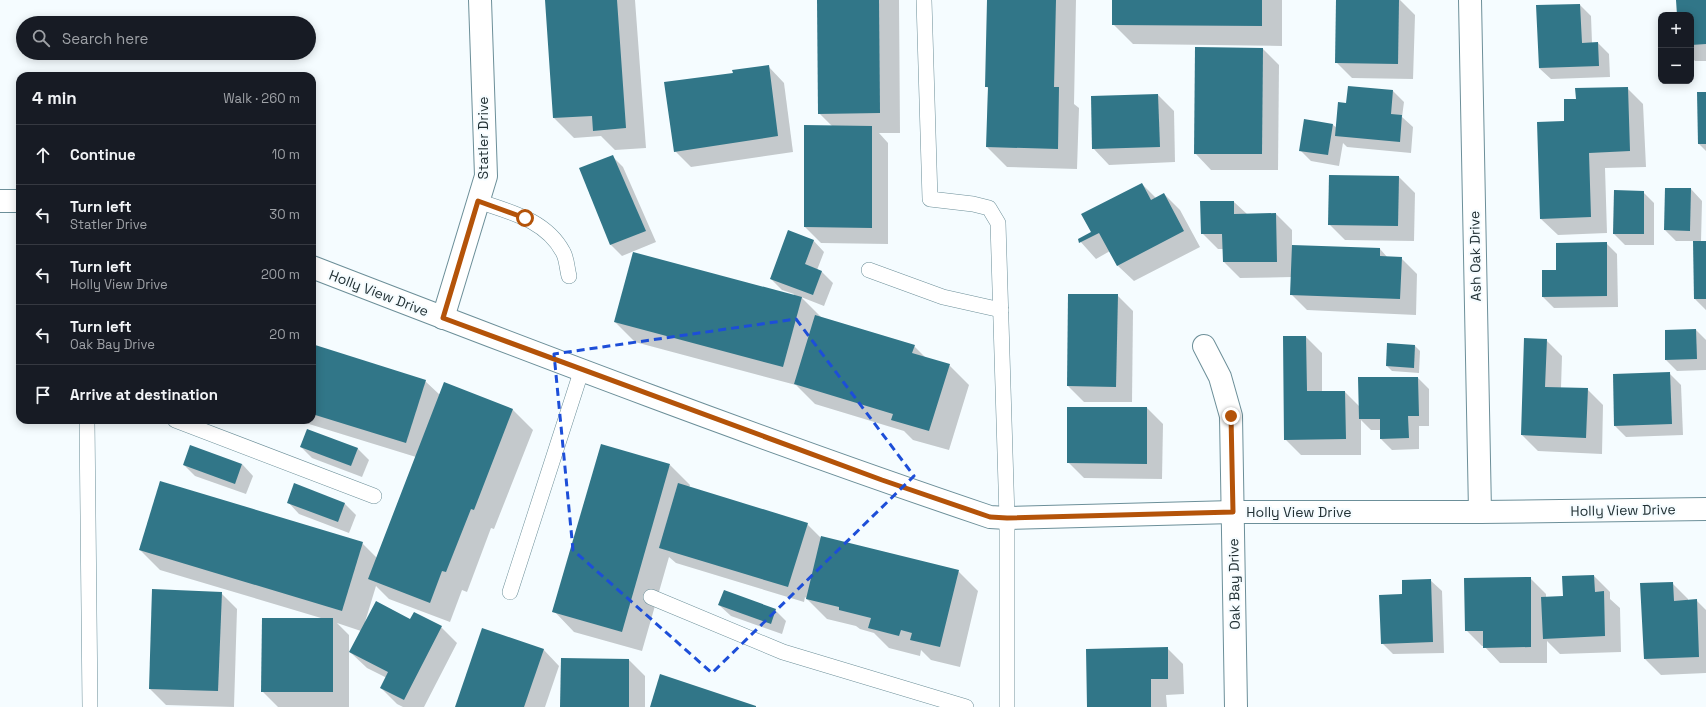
<!DOCTYPE html>
<html lang="en">
<head>
<meta charset="utf-8">
<style>
	body { margin:0; font-family:"Space Grotesk",sans-serif; background:#20242c; color:#f1f3f6 }
	.controls { position:absolute; right:12px; top:12px; display:grid; overflow:hidden; border-radius:8px; box-shadow:0 2px 10px #0003 }
	.controls button { width:36px; height:36px; display:grid; place-items:center; padding:0; border:0; border-bottom:1px solid #363941; background:#171b24; color:#f1f3f6; font:20px sans-serif }
	.stop { position:absolute; width:12px; height:12px; margin:-9px; border:3px solid #b45309; border-radius:50%; background:#fff }
	.stop.end { background:#b45309; border-color:#fff; box-shadow:0 1px 4px #0008 }
	.list { margin:0; padding:0; list-style:none }
	h2 { display:flex; justify-content:space-between; align-items:center; height:52px; margin:0; padding:0 16px; font-size:17px }
	h2 small { font-size:13px; font-weight:400; color:#9ea1a6 }
	.list li { display:grid; grid-template-columns:26px 1fr auto; gap:12px; align-items:center; box-sizing:border-box; height:60px; padding:0 16px; border-top:1px solid #363941 }
	.list b { display:block; font-size:15px; white-space:nowrap }
	.list p { margin:0; font-size:13px; white-space:nowrap; color:#9ea1a6 }
	.list em { font-size:13px; font-style:normal; color:#9ea1a6 }
	.icon { flex:none; width:22px; height:22px; fill:none; stroke:currentColor; stroke-width:2; stroke-linecap:round; stroke-linejoin:round }
	.map { position:relative; flex:none; width:1706px; height:707px; overflow:hidden }
	.search { position:absolute; background:#171b24; box-shadow:0 2px 10px #0003; left:16px; top:16px; width:300px; height:44px; display:flex; align-items:center; gap:10px; box-sizing:border-box; padding:0 14px; border-radius:22px; color:#9ea1a6; font-size:15px }
	.panel { position:absolute; background:#171b24; box-shadow:0 2px 10px #0003; left:16px; top:72px; width:300px; height:352px; border-radius:12px }
	.map>svg:first-child { display:block }
	.shadow { fill:#0003 }
	.building { fill:#317688 }
	.lines { fill:none; stroke-linecap:round; stroke-linejoin:round }
	.lane-casing { stroke:#6c8f99; stroke-width:16 }
	.street-casing { stroke:#6c8f99; stroke-width:24 }
	.lane { stroke:#fff; stroke-width:15 }
	.street { stroke:#fff; stroke-width:22 }
	.route { stroke:#b45309; stroke-width:5 }
	.marked { fill:none; stroke:#1d4ed8; stroke-width:3; stroke-dasharray:8 5; stroke-linejoin:round }
	.labels { text-anchor:middle; stroke-width:4; stroke-linejoin:round; paint-order:stroke }
	.street-label { font-size:14px; fill:#233236; stroke:#f5fcff }
</style>
</head>
<body>
<div class="map">
<svg width="1706" height="707" viewBox="0 0 1706 707">
	<rect width="100%" height="100%" fill="#f5fcff"/>
	<g class="shadow">
		<path d="M546,0H635L646,148L615,150L601,136L574,138L554,118Z"/>
		<path d="M818,0H899L900,133H879L888,143V244L821,243L805,227V126H832L819,113Z"/>
		<path d="M988,0H1076L1074,104L1079,108L1077,169L1007,167L987,147L988,88L986,86Z"/>
		<path d="M1113,0H1282V46L1133,44L1113,24Z"/>
		<path d="M1337,0H1400L1415,15L1413,79L1352,78L1336,62Z"/>
		<path d="M1677,0H1706V61H1695L1691,57V15H1678Z"/>
		<path d="M1580,5L1591,16L1592,43H1598L1609,54L1610,77L1551,79L1539,68Z"/>
		<path d="M1263,49L1279,65L1278,170H1211L1195,153Z"/>
		<path d="M768,66L784,83L793,152L691,167L675,151L734,74Z"/>
		<path d="M1627,88L1643,104L1646,167L1605,168L1607,233L1558,235L1541,219L1565,122L1577,100Z"/>
		<path d="M1393,91L1404,102L1402,117L1413,127L1411,153L1347,147L1343,143L1339,166L1311,161L1300,150L1305,120L1333,125L1337,128L1347,104Z"/>
		<path d="M1706,93V151L1699,144Z"/>
		<path d="M1158,95L1174,111L1175,162L1109,165L1093,148Z"/>
		<path d="M612,156L623,167L656,242L622,256L611,245L580,169Z"/>
		<path d="M1399,177L1415,193L1414,241L1345,240L1329,224Z"/>
		<path d="M1142,184L1156,198L1164,194L1180,210L1200,247L1134,281L1117,265L1110,251L1096,259L1079,240L1093,232Z"/>
		<path d="M1691,189L1702,201L1701,242H1706V310L1695,299L1694,241H1676L1665,230Z"/>
		<path d="M1643,192L1654,203V245H1625L1614,234Z"/>
		<path d="M1234,202L1247,214H1276L1292,230V246L1380,249L1388,258H1401L1417,274L1416,315L1307,310L1291,294L1292,277L1240,278L1224,262V249H1218L1202,233Z"/>
		<path d="M813,240L824,252L817,270L822,272L833,283L824,306L801,297L822,318L914,346L926,358L949,365L969,385L949,450L913,440L904,431L815,404L796,385L635,342L615,322L793,296L794,294L782,290L771,279Z"/>
		<path d="M1606,243L1617,254L1618,307L1554,308L1543,297L1557,271Z"/>
		<path d="M1117,295L1133,311L1132,402H1084L1068,386Z"/>
		<path d="M1696,330L1706,340V370L1677,371L1666,360Z"/>
		<path d="M1306,337L1322,353V392H1345L1360,407L1418,378L1429,389V426H1419V449L1392,450L1381,439V430H1371L1361,420V455H1301L1285,439Z"/>
		<path d="M1546,340L1562,356L1561,388L1587,389L1603,405L1602,454L1538,451L1522,435Z"/>
		<path d="M312,345L425,381L440,395L513,410L533,430L494,529L491,528L467,592L462,590L450,622L389,599L376,586L365,622L411,620L441,627L457,643L424,707H403L397,704L381,688L387,678L367,668L350,652L361,631L337,623L349,635V707H278L262,691L321,618L160,570L140,550L362,543L377,558L416,457L296,420H312Z"/>
		<path d="M1415,346L1420,351L1419,373L1392,371L1387,366Z"/>
		<path d="M1670,374L1681,385L1683,435L1626,437L1615,426Z"/>
		<path d="M1147,408L1163,424L1162,479L1084,478L1068,462Z"/>
		<path d="M308,430L358,449L369,460L362,477L312,458L301,447Z"/>
		<path d="M242,464L253,476L246,494L195,476L184,465Z"/>
		<path d="M670,465L690,485L689,488L807,524L822,539L958,571L978,591L960,667L931,660L921,650L920,656L889,648L874,633L860,629L856,626L827,619L805,597L804,602L676,563L669,557L642,651L574,632L554,611Z"/>
		<path d="M295,485L345,504L356,515L349,533L299,514L288,502Z"/>
		<path d="M1594,576L1610,592V599L1620,608L1621,652L1560,654L1547,641V663H1500L1484,646H1482L1466,630L1530,578L1546,594V598L1564,597L1563,577Z"/>
		<path d="M1430,580L1442,591L1444,653L1393,654L1382,643Z"/>
		<path d="M1672,583L1688,599V601L1696,600L1706,610V673L1661,675L1645,659Z"/>
		<path d="M221,593L237,609L234,707L166,705L150,689Z"/>
		<path d="M719,605L775,610L786,621L782,634L731,616Z"/>
		<path d="M1167,648L1183,664L1184,694L1166,695L1167,707H1088Z"/>
		<path d="M543,649L559,666L545,707H456Z"/>
		<path d="M562,659L629,660L645,676V707H561Z"/>
	</g>
	<g class="building">
		<path d="M545,0H617L626,128L593,131L592,116L553,118Z"/>
		<path d="M817,0H879L880,113L818,114Z"/>
		<path d="M987,0H1056L1054,87H1059L1058,149L986,147L988,87H985Z"/>
		<path d="M1112,0H1262V26L1112,25Z"/>
		<path d="M1336,0H1399L1398,64L1335,63Z"/>
		<path d="M1676,0H1706V44L1691,45V15H1677Z"/>
		<path d="M1580,4L1582,43L1598,42L1599,66L1539,68L1536,5Z"/>
		<path d="M1195,47L1263,48L1262,154H1194Z"/>
		<path d="M769,65L778,136L674,152L664,82L733,73L732,70Z"/>
		<path d="M1348,86L1393,90L1391,114L1402,115L1400,142L1335,136L1338,102L1346,103Z"/>
		<path d="M1628,87L1630,151L1589,153L1591,217L1540,219L1537,122L1564,121V99H1576L1575,88Z"/>
		<path d="M1697,92H1706V144H1698Z"/>
		<path d="M1158,94L1160,147L1092,149L1091,96Z"/>
		<path d="M1304,119L1333,124L1328,155L1299,151Z"/>
		<path d="M804,125L872,126V228L804,227Z"/>
		<path d="M613,155L646,231L610,245L579,168Z"/>
		<path d="M1329,175L1399,176L1398,226L1328,225Z"/>
		<path d="M1142,183L1151,200L1164,193L1184,231L1117,266L1099,233L1079,243L1078,239L1091,232L1081,214Z"/>
		<path d="M1665,188H1691L1690,231L1664,230Z"/>
		<path d="M1614,190L1644,191V234H1613Z"/>
		<path d="M1200,201H1234V214L1276,213L1277,262H1223L1222,234H1201Z"/>
		<path d="M788,230L814,240L805,264L822,271L813,295L770,279Z"/>
		<path d="M1693,241H1706V299H1694Z"/>
		<path d="M1607,242V296L1542,297V270H1556V243Z"/>
		<path d="M1292,245L1380,248V256L1402,257L1400,299L1290,295Z"/>
		<path d="M633,252L802,297L783,367L614,322Z"/>
		<path d="M1068,294H1118L1116,387L1067,386Z"/>
		<path d="M815,315L915,345L912,353L950,364L929,431L891,420L893,414L794,384Z"/>
		<path d="M1696,329L1697,359L1665,360V330Z"/>
		<path d="M1283,336H1306L1307,391H1345L1346,439L1284,440Z"/>
		<path d="M1524,338L1547,339L1545,387L1588,388L1586,438L1521,435Z"/>
		<path d="M1387,343L1415,345L1414,368L1386,366Z"/>
		<path d="M312,344L426,380L406,443L312,414Z"/>
		<path d="M1670,372L1672,424L1614,426L1613,374Z"/>
		<path d="M1358,377H1418L1419,416H1408L1409,438L1380,439V419H1359Z"/>
		<path d="M444,382L513,409L474,510L471,509L446,572L442,571L430,603L368,579Z"/>
		<path d="M1067,407H1147V464L1067,463Z"/>
		<path d="M307,429L358,448L351,466L300,447Z"/>
		<path d="M601,444L670,464L622,632L552,612Z"/>
		<path d="M190,445L242,464L235,484L183,465Z"/>
		<path d="M160,481L363,542L342,611L139,550Z"/>
		<path d="M294,483L345,503L338,522L287,503Z"/>
		<path d="M678,483L808,523L788,587L659,548Z"/>
		<path d="M821,536L959,570L940,647L910,640L912,633L901,630L899,636L868,628L871,618L839,610V607L806,599Z"/>
		<path d="M1594,575L1595,592L1604,591L1605,636L1543,639L1541,597L1563,596L1562,576Z"/>
		<path d="M1531,577V647L1483,648V631H1465L1464,578Z"/>
		<path d="M1431,579L1433,642L1381,644L1379,595L1402,594V580Z"/>
		<path d="M1673,582L1674,601L1697,599L1699,657L1644,659L1640,583Z"/>
		<path d="M152,589L222,592L218,691L149,689Z"/>
		<path d="M724,590L776,609L771,624L718,605Z"/>
		<path d="M376,601L410,619L414,612L442,626L404,700L380,688L388,672L349,652Z"/>
		<path d="M262,618H333V692H261Z"/>
		<path d="M482,628L544,649L524,707H455Z"/>
		<path d="M1168,647V679H1151V707H1087L1086,649Z"/>
		<path d="M561,658L629,659V707H560Z"/>
		<path d="M660,674L756,706V707H650Z"/>
	</g>
	<g class="lines">
		<g class="lane-casing">
			<g id="lane">
				<path d="M924,0L930,199L973,204L989,208L998,223L1007,518V707"/>
				<path d="M478,201C510,212 546,220 563,252C567,259 567,269 569,276"/>
				<path d="M869,270L943,297L1001,310"/>
				<path d="M87,420L90,707"/>
				<path d="M175,420L374,496"/>
				<path d="M510,592L582,369"/>
				<path d="M651,597L783,652L966,707"/>
			</g>
		</g>
		<g class="street-casing">
			<g id="street">
				<path d="M1470,0L1480,512"/>
				<path d="M0,201H20"/>
				<path d="M312,267C537,354 762,440 990,517L1007,518L1233,512H1480L1706,509"/>
				<path d="M443,318L486,176L480,0"/>
				<path d="M1204,346L1220,377L1231,416L1236,707"/>
			</g>
		</g>
		<use href="#lane" class="lane"/>
		<use href="#street" class="street"/>
	</g>
	<g class="lines">
		<path class="route" d="M525,218L478,201L443,318L882,480L990,517L1007,518L1233,512L1231,416"/>
	</g>
	<path class="marked" d="M796,319L914,476L712,673L573,550L554,354Z"/>
	<g class="labels">
		<g class="street-label">
			<text transform="translate(483 138) rotate(-90)" y="5">Statler Drive</text>
			<text transform="translate(1475 256) rotate(-91)" y="5">Ash Oak Drive</text>
			<text transform="translate(379 293) rotate(21)" y="5">Holly View Drive</text>
			<text transform="translate(1623 510) rotate(-1)" y="5">Holly View Drive</text>
			<text x="1299" y="517">Holly View Drive</text>
			<text transform="translate(1234 584) rotate(-91)" y="5">Oak Bay Drive</text>
		</g>
	</g>
</svg>
<div class="controls">
<button>+</button>
<button>−</button>
</div>
<div class="stop" style="left:525px;top:218px"></div>
<div class="stop end" style="left:1231px;top:416px"></div>
<div class="search"><svg class="icon" aria-label="search" viewBox="0 0 24 24"><circle cx="10" cy="10" r="6"/><path d="M15 15l6 6"/></svg>Search here</div>
<section class="panel">
<h2>4 min<small>Walk · 260 m</small></h2>
<ul class="list">
<li><svg class="icon" aria-label="ahead" viewBox="0 0 24 24"><path d="M12 20V5M6 11l6-6 6 6"/></svg><div><b>Continue</b></div><em>10 m</em></li>
<li><svg class="icon" aria-label="left" viewBox="0 0 24 24"><path d="M17 20v-9H6M10 6l-5 5 5 5"/></svg><div><b>Turn left</b><p>Statler Drive</p></div><em>30 m</em></li>
<li><svg class="icon" aria-label="left" viewBox="0 0 24 24"><path d="M17 20v-9H6M10 6l-5 5 5 5"/></svg><div><b>Turn left</b><p>Holly View Drive</p></div><em>200 m</em></li>
<li><svg class="icon" aria-label="left" viewBox="0 0 24 24"><path d="M17 20v-9H6M10 6l-5 5 5 5"/></svg><div><b>Turn left</b><p>Oak Bay Drive</p></div><em>20 m</em></li>
<li><svg class="icon" aria-label="arrive" viewBox="0 0 24 24"><path d="M6 21V4h12l-3 4 3 4H6"/></svg><div><b>Arrive at destination</b></div></li>
</ul>
</section>
</div>
</body>
</html>
